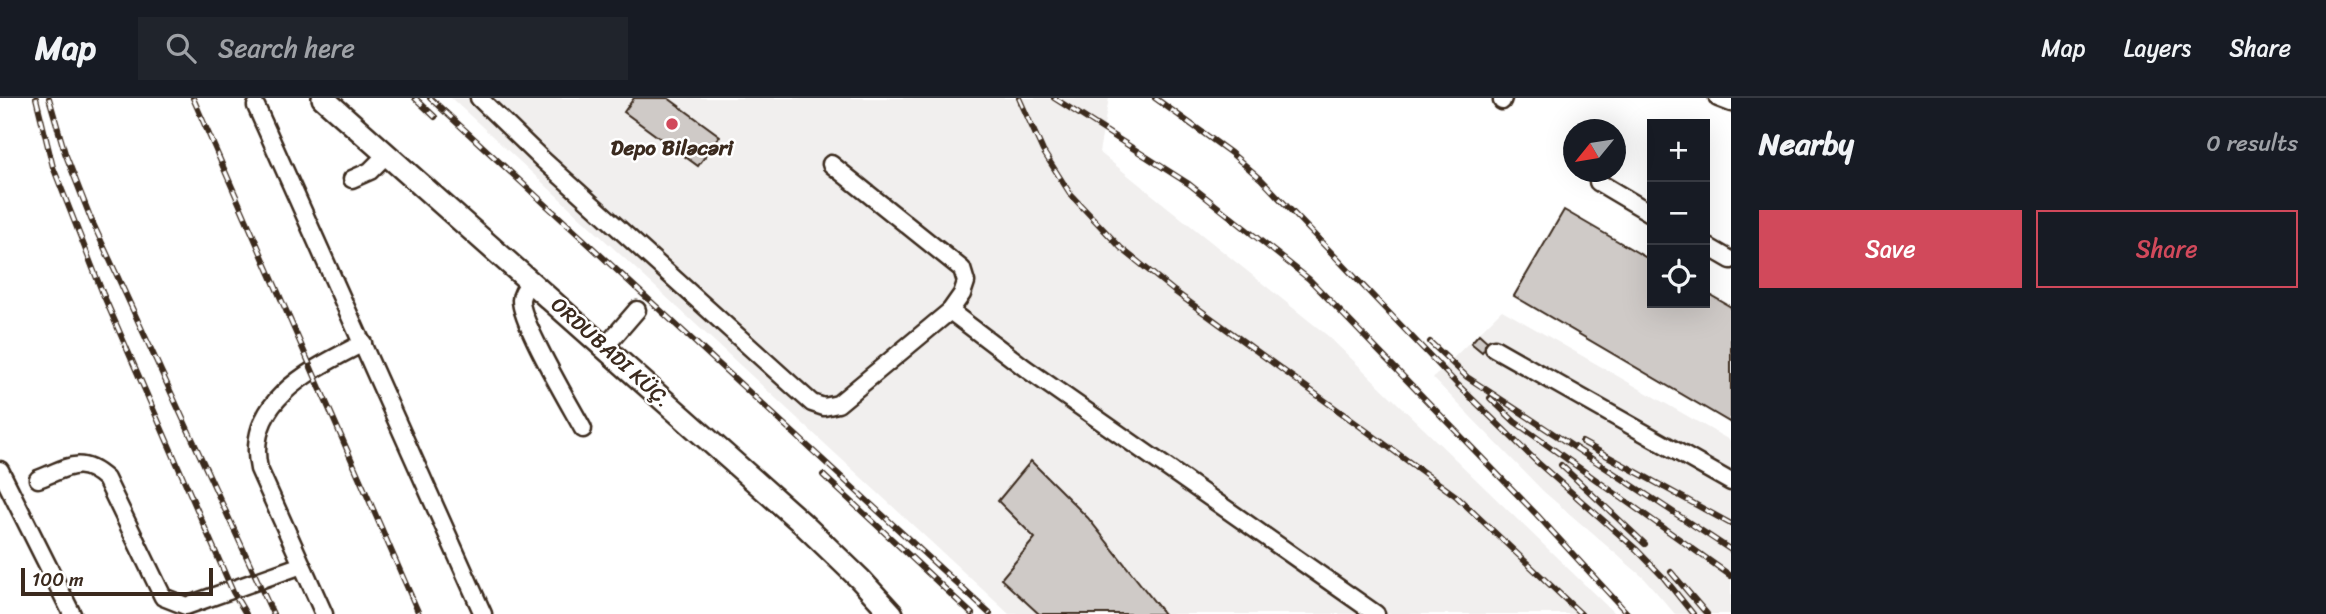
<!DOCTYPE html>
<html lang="en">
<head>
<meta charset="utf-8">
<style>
	body { margin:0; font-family:Sriracha,sans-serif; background:#20242c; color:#f1f3f6 }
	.controls { position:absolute; right:21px; top:21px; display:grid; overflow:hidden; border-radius:0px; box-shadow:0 7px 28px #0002 }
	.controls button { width:63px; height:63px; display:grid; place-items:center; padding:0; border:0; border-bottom:2px solid #363941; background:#171b24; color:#f1f3f6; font:35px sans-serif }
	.compass { position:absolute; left:1563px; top:21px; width:63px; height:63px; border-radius:50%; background:#171b24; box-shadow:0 7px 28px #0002; rotate:240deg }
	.scale { position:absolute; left:21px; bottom:18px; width:192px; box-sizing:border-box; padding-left:7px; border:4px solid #3b2a1e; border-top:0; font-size:19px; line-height:24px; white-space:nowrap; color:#3b2a1e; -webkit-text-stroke:5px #fff; paint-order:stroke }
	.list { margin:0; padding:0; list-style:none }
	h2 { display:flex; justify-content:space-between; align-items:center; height:91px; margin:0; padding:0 28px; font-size:30px }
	h2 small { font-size:23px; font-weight:400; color:#9ea1a6 }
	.actions { display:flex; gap:14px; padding:21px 28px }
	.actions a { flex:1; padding:16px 0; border:2px solid #d1495b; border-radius:0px; text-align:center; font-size:24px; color:#d1495b }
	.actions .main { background:#d1495b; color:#fff }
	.icon { flex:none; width:38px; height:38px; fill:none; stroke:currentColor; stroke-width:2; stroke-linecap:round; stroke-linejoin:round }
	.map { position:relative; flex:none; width:1731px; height:516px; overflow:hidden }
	header { display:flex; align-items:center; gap:42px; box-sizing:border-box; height:98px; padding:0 35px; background:#171b24; border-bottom:2px solid #363941 }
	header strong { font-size:33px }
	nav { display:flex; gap:38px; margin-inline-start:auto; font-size:24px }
	.search { width:490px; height:63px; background:#20242c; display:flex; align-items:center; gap:18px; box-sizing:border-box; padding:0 24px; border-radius:0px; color:#9ea1a6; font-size:26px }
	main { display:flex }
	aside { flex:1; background:#171b24 }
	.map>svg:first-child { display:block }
	.built { fill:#f1efee }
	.building { fill:#cfcac7; stroke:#3b2a1e; stroke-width:2 }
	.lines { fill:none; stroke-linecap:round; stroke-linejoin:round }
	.minor-casing { stroke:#3b2a1e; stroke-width:21 }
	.major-casing { stroke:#3b2a1e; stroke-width:26 }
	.minor { stroke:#fff; stroke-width:16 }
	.major { stroke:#fff; stroke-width:21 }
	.rail-casing { stroke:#3b2a1e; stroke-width:6 }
	.rail { stroke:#fff; stroke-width:3.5; stroke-dasharray:10; stroke-linecap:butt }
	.poi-dot { fill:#d1495b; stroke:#fff; stroke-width:2.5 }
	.labels { text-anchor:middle; stroke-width:5; stroke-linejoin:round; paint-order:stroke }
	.poi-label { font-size:21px; font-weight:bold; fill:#3b2a1e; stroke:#fff }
	.street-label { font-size:21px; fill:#3b2a1e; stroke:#fff }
</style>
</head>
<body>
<header>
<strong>Map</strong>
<div class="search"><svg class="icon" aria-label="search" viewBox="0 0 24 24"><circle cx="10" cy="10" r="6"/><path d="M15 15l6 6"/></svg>Search here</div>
<nav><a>Map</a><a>Layers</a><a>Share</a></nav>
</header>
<main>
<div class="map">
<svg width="1731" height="516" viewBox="0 0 1731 516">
	<rect width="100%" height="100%" fill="#fff"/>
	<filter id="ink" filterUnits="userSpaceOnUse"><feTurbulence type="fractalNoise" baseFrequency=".0143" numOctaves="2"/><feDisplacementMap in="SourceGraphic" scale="14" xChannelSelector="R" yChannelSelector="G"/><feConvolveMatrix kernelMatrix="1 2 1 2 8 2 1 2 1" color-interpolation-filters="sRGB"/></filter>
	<g filter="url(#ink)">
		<g class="built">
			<path d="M451,0H1109L1099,54L1328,238L1615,516H1009Z"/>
			<path d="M1502,212L1731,343V516H1675L1644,480L1543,393L1433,280Z"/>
		</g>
		<g class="building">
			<path d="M634,0H668L720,38L698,68L624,14Z"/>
			<path d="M1564,112L1652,163V205H1705V194L1731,209V325L1514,198Z"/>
			<path d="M1479,236L1489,245L1482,254L1471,245Z"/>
			<path d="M1031,363L1088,420L1164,516H1039L1001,481L1035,440L998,403Z"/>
		</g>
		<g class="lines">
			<g class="minor-casing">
				<g id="minor">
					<path d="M479,0L543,62L794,289L812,305L824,309L838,306L950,213L962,196L966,184L962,171L831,66"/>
					<path d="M1718,0L1731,5"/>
					<path d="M1502,3L1503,0"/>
					<path d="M256,8L483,516"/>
					<path d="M352,81L370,73L387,56"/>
					<path d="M1598,84L1652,116"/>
					<path d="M1705,147L1731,162"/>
					<path d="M531,183C527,189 521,195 521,202C520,223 570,307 583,331"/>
					<path d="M950,213L1025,270L1376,516"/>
					<path d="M605,249L637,212"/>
					<path d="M1494,250L1731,384"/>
					<path d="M0,372L72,516"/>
					<path d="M38,381C67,370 80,357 106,381L163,499L186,508L302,467"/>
					<path d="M324,516L259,371C244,302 313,271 363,245"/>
				</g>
			</g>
			<g class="major-casing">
				<path id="major" d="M323,0L802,425L860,481L892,516"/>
			</g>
			<use href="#minor" class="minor"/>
			<use href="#major" class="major"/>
			<g class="rail-casing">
				<g id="rail">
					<path d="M36,0L53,69L103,196L233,494L246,516"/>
					<path d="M49,0L65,55L91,121L273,516"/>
					<path d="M193,0L419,516"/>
					<path d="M415,0L435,19"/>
					<path d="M430,0L990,516"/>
					<path d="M1019,0L1043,53L1071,97L1121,150L1174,193L1456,398L1581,516"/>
					<path d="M1054,0L1189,86L1309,181L1537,417L1628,516"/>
					<path d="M1155,0L1231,55L1261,81L1458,287L1537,364L1637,452L1664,480L1693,516"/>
					<path d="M1430,244L1467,279L1731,452"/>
					<path d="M1490,300L1515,324L1731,478"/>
					<path d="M1582,344L1731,426"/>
					<path d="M1561,367L1645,446"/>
					<path d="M823,377L972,516"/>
					<path d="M1671,474L1707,516"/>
				</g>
			</g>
			<use href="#rail" class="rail"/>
		</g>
	</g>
	<circle class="poi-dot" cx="672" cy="26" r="7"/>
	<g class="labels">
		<g class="poi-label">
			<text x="672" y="57">Depo Biləcəri</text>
		</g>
		<g class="street-label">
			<text transform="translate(611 254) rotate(42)" y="7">ORDUBADI KÜÇ.</text>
		</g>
	</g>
</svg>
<div class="controls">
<button>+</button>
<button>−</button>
<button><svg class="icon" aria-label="locate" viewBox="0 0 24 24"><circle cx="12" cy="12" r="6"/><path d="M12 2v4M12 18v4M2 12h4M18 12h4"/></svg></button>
</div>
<svg class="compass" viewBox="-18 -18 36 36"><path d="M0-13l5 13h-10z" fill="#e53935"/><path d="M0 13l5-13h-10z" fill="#9ea1a6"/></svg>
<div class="scale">100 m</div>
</div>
<aside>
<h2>Nearby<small>0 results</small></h2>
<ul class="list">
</ul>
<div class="actions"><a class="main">Save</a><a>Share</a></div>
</aside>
</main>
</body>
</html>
